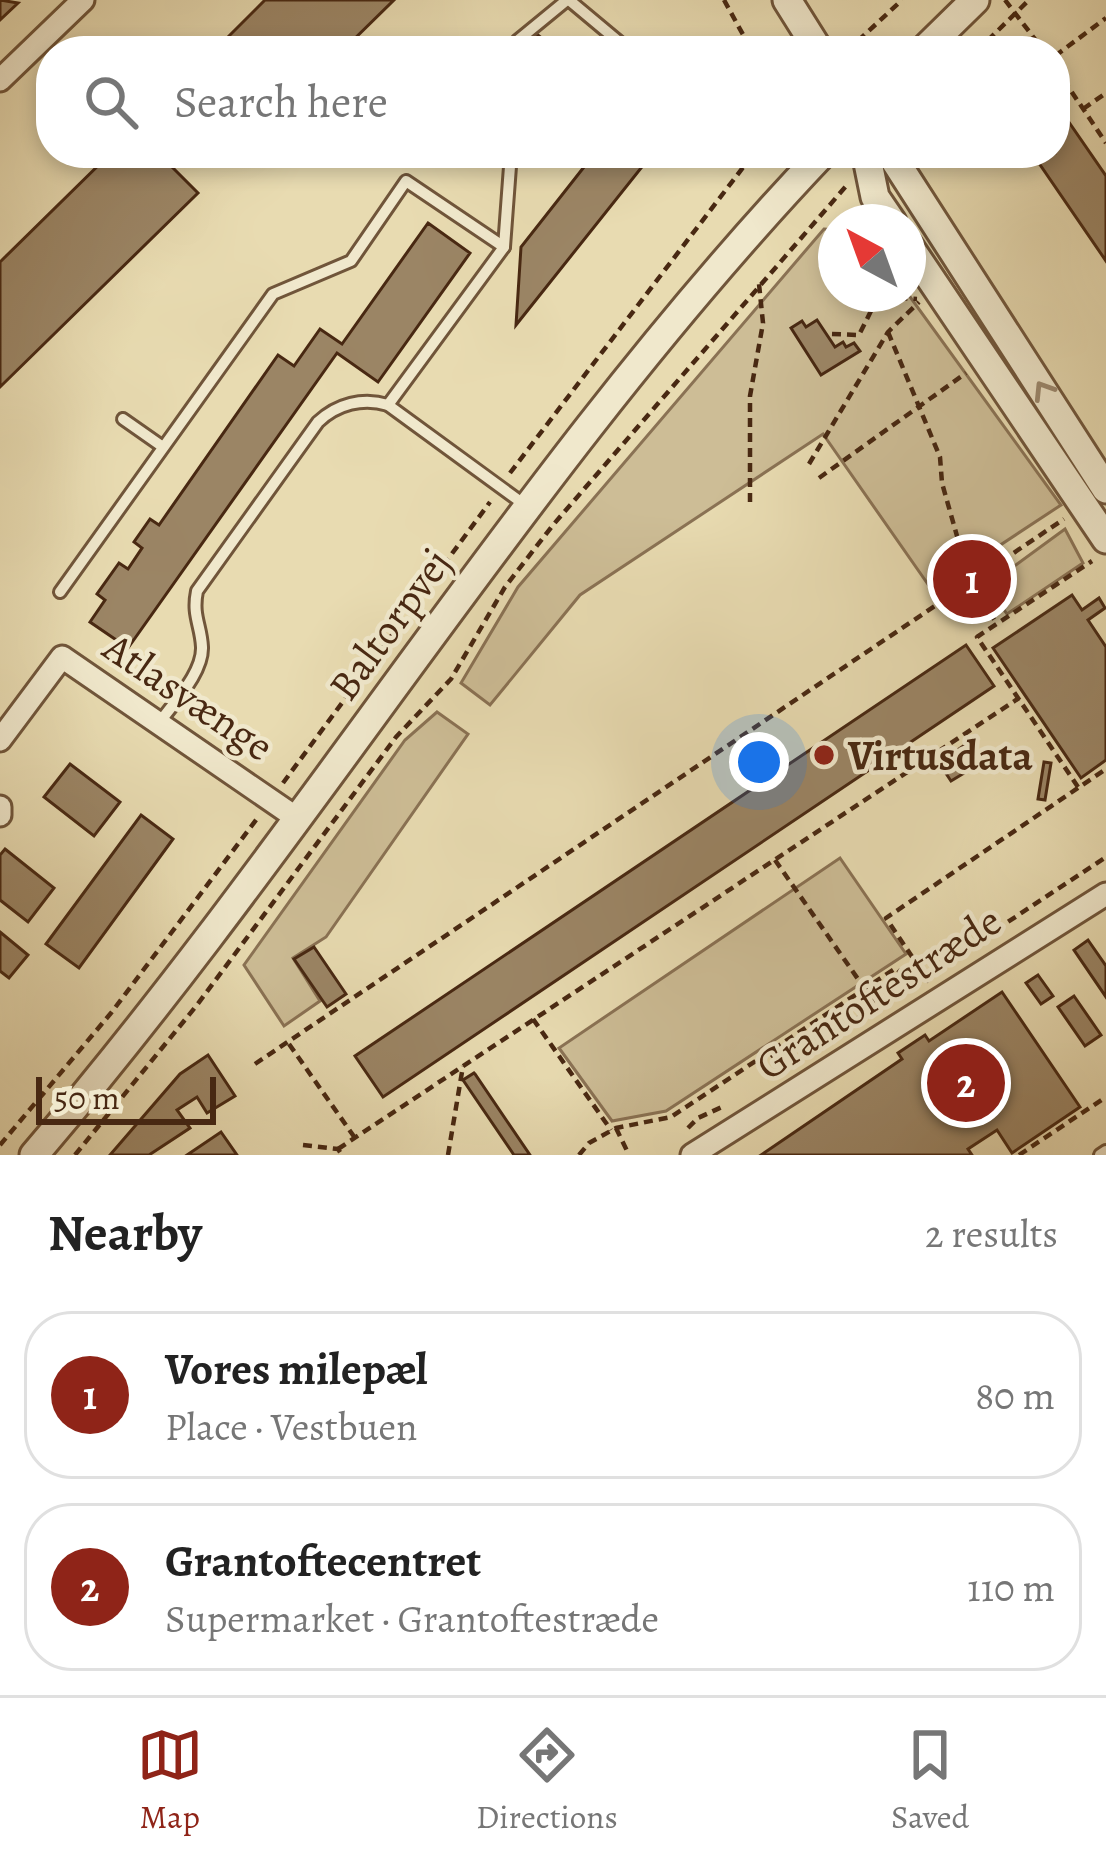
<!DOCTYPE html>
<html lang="en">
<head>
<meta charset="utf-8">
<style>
	body { margin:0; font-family:Alegreya,serif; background:#f6f6f6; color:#222 }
	.compass { position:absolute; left:818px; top:204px; width:108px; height:108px; border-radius:50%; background:#fff; box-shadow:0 6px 18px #0003; rotate:319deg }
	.scale { position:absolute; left:36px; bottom:30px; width:180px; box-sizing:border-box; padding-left:12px; border:6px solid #482812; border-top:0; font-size:33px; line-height:42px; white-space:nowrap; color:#482812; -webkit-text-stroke:9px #f0e8cc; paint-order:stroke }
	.you { position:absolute; left:759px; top:762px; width:42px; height:42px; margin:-30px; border:9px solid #fff; border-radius:50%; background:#1a73e8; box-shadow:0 0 0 18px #1a73e833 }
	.badge { display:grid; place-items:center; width:78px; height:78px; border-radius:50%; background:#8f2418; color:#fff; font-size:39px; font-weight:700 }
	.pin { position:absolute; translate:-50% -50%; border:6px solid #fff; box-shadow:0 3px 12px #0006 }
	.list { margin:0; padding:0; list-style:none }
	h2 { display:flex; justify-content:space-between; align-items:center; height:156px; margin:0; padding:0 48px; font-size:51px }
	h2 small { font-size:39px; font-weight:400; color:#767676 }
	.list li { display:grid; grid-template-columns:78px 1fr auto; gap:36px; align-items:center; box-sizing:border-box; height:168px; margin:0 24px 24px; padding:0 24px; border:3px solid #e0e0e0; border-radius:48px }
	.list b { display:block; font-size:45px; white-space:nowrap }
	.list p { margin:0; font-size:39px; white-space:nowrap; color:#767676 }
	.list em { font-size:39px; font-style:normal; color:#767676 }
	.icon { flex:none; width:66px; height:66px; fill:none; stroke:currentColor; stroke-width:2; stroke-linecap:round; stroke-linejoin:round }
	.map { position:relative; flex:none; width:1106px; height:1155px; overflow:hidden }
	.search { position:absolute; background:#fff; box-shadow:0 6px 18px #0003; left:36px; right:36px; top:36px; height:132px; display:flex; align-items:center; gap:30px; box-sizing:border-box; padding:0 42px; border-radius:48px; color:#767676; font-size:45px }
	.sheet { height:540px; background:#fff }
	nav { display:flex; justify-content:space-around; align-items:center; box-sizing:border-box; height:168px; border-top:3px solid #e0e0e0; background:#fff; font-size:33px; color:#767676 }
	nav a { display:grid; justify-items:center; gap:6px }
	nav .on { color:#8f2418 }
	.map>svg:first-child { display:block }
	.green { fill:#cdbd96; stroke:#8a7254; stroke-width:3 }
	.building { fill:#9b8565; stroke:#482812; stroke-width:3 }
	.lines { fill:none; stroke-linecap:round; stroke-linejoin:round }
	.service-casing { stroke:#70553a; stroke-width:16 }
	.minor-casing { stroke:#70553a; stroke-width:27 }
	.tertiary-casing { stroke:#70553a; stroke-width:33 }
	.path { stroke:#482812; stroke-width:4.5; stroke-dasharray:9 6; stroke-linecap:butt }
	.service { stroke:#f0e8cc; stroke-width:10 }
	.minor { stroke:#f0e8cc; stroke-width:21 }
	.tertiary { stroke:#f0e8cc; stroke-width:27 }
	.oneway { stroke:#9c886f }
	.poi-dot { fill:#8f2418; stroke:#f0e8cc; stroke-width:4.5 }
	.labels { text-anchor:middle; stroke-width:9; stroke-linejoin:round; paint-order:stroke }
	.street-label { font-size:42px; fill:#482812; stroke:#f0e8cc }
	.poi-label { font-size:42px; font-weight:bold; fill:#482812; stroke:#f0e8cc; text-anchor:start }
</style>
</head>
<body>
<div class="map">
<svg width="1106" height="1155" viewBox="0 0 1106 1155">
	<rect width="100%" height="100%" fill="#e8dbb1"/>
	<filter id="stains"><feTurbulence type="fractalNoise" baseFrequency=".00167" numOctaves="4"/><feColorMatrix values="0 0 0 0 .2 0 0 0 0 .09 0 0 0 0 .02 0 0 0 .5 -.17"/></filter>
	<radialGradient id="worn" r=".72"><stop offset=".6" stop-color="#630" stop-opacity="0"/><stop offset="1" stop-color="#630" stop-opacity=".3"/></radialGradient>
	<g class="green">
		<path d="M824,229L836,230V294H908L1061,505L932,590L823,434L580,595L490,705L461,683L518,587Z"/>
		<path d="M1065,529L1083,563L1007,614L987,586Z"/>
		<path d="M437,712L468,734L326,937L293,958L320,1001L284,1026L244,965L405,740Z"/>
		<path d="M840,858L906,954L666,1111L612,1121L559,1048Z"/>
	</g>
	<g class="building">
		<path d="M0,0L18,3L0,20Z"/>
		<path d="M265,0H394L342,51H214Z"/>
		<path d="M534,32L558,51H533Z"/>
		<path d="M1055,102L1106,176V261L1032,153H1055Z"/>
		<path d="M111,153H158L198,193L0,387V262Z"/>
		<path d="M582,153H653L516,325L521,247L584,167Z"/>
		<path d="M428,223L470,253L378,382L337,353L128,648L90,622L105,600L97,594L119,563L128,569L142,548L134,542L150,519L159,525L278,355L294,366L320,329L342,344Z"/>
		<path d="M817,320L835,347L843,342L846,347L854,343L860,351L821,375L791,328L802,321L806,327Z"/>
		<path d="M1072,595L1082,610L1099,598L1105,608L1088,620L1106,647V760L1081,778L993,648Z"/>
		<path d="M966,645L994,686L383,1097L355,1056Z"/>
		<path d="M966,744L979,764L951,781L939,763Z"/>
		<path d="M1044,762L1051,763L1045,800L1038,799Z"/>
		<path d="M70,764L120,802L94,836L44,797Z"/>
		<path d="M141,815L173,839L79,968L46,944Z"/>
		<path d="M5,849L54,888L28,922L0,900V855Z"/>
		<path d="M0,932L28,955L9,978L0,971Z"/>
		<path d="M1088,940L1106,966V997L1074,950Z"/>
		<path d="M314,947L346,994L327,1007L294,959Z"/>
		<path d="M1038,975L1053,996L1041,1004L1026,983Z"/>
		<path d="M1002,992L1080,1107L1012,1153L997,1130L968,1149L972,1155H761L902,1059L898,1053L925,1035L929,1041Z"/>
		<path d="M1074,996L1101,1035L1085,1046L1058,1007Z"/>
		<path d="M208,1055L235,1096L207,1113L197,1097L177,1110L190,1128L149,1155H110L180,1074Z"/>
		<path d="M474,1073L475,1074L530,1155H514L463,1080Z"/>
		<path d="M221,1132L237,1155H187Z"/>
	</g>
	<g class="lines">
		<g class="service-casing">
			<g id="service">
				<path d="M569,0L630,51"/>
				<path d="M517,51V41L567,0"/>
				<path d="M388,405L504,247L511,153"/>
				<path d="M123,419L163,447"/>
				<path d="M60,592L273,294L351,261L406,181L504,247"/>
				<path d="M160,722C174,702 203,673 202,647C201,625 192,616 197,591L318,422C337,404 363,397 388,405L525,505"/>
				<path d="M1100,1155L1106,1151"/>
			</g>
		</g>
		<g class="minor-casing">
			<g id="minor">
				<path d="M0,80L83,0"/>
				<path d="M0,740L62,657L298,819"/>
				<path d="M0,807V815"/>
				<path d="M692,1155L1106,894"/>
			</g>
		</g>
		<g class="tertiary-casing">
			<g id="tertiary">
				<path d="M787,0L819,51"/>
				<path d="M923,51L975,0"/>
				<path d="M866,153L875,197L892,222"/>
				<path d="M890,153L1106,489"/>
				<path d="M908,245L1106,539"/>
				<path d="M34,1155C311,832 529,462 823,153"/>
			</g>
		</g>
		<g class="path">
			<path d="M724,0L752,51"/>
			<path d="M1005,0L1044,51"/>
			<path d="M847,51L902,0"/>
			<path d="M977,51L1029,0"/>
			<path d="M1055,56L1106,18"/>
			<path d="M1055,67L1106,143"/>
			<path d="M1083,109L1106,93"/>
			<path d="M888,332L940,457L942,483L970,582L997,624"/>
			<path d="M832,334L859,335L878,297L917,299"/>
			<path d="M809,464L888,332L919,302"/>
			<path d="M510,473L754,153"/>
			<path d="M819,478L966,373"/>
			<path d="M750,502V396L763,323L759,284"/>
			<path d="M283,783L490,502"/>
			<path d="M1078,787L977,637L1092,561"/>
			<path d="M775,860L881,1012"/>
			<path d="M961,958L970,947L1106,857"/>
			<path d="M929,982L886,918L1106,769"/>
			<path d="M533,1019L611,1130"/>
			<path d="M855,1023L871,998"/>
			<path d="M289,1044L355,1138"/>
			<path d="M769,1051L783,1069"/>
			<path d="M255,1064L1064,519"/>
			<path d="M784,1068L804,1055"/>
			<path d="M616,1128L629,1155"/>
			<path d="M688,1128L698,1118L724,1106"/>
			<path d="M0,1145L111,1013L259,816"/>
			<path d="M303,1145L338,1149L342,1155"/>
			<path d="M338,1149L1019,698"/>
			<path d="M75,1155L197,1005L396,737L451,679L505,587L553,525L847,185"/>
			<path d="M448,1155L463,1066"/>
			<path d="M579,1155L589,1143L616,1128L671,1117L896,968L908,979L882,1007"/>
			<path d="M1019,1155L1106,1097"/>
		</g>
		<use href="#service" class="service"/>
		<use href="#minor" class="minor"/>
		<use href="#tertiary" class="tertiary"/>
	</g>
	<defs><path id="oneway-chevron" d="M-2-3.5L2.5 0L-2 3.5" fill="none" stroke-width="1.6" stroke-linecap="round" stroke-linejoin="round" transform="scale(3)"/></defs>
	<use class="oneway" href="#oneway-chevron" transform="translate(1043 390) rotate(-122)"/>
	<circle class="poi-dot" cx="824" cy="755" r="12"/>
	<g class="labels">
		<g class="street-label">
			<text transform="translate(389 624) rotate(-54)" y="15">Baltorpvej</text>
			<text transform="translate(189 696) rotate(34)" y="15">Atlasvænge</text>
			<text transform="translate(878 992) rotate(-33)" y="15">Grantoftestræde</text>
		</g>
		<g class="poi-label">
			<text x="848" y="770">Virtusdata</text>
		</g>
	</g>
	<rect width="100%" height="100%" filter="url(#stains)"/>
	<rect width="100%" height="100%" fill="url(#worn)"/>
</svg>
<svg class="compass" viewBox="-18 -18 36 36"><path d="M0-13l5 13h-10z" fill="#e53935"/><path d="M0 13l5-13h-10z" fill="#767676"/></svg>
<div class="scale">50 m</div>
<div class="you"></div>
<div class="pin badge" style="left:972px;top:579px">1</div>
<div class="pin badge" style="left:966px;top:1083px">2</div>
<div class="search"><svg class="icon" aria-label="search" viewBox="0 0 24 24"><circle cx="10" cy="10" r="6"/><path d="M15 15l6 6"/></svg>Search here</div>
</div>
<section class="sheet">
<h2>Nearby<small>2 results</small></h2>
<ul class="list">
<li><span class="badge">1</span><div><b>Vores milepæl</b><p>Place · Vestbuen</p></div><em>80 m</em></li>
<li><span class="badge">2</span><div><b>Grantoftecentret</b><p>Supermarket · Grantoftestræde</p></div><em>110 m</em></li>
</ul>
</section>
<nav>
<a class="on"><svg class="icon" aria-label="map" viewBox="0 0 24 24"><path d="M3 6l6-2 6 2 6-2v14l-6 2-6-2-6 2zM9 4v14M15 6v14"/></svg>Map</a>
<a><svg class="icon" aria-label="directions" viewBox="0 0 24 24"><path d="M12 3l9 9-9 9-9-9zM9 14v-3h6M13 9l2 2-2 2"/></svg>Directions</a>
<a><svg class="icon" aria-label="saved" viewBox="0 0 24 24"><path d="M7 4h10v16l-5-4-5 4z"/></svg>Saved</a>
</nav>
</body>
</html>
